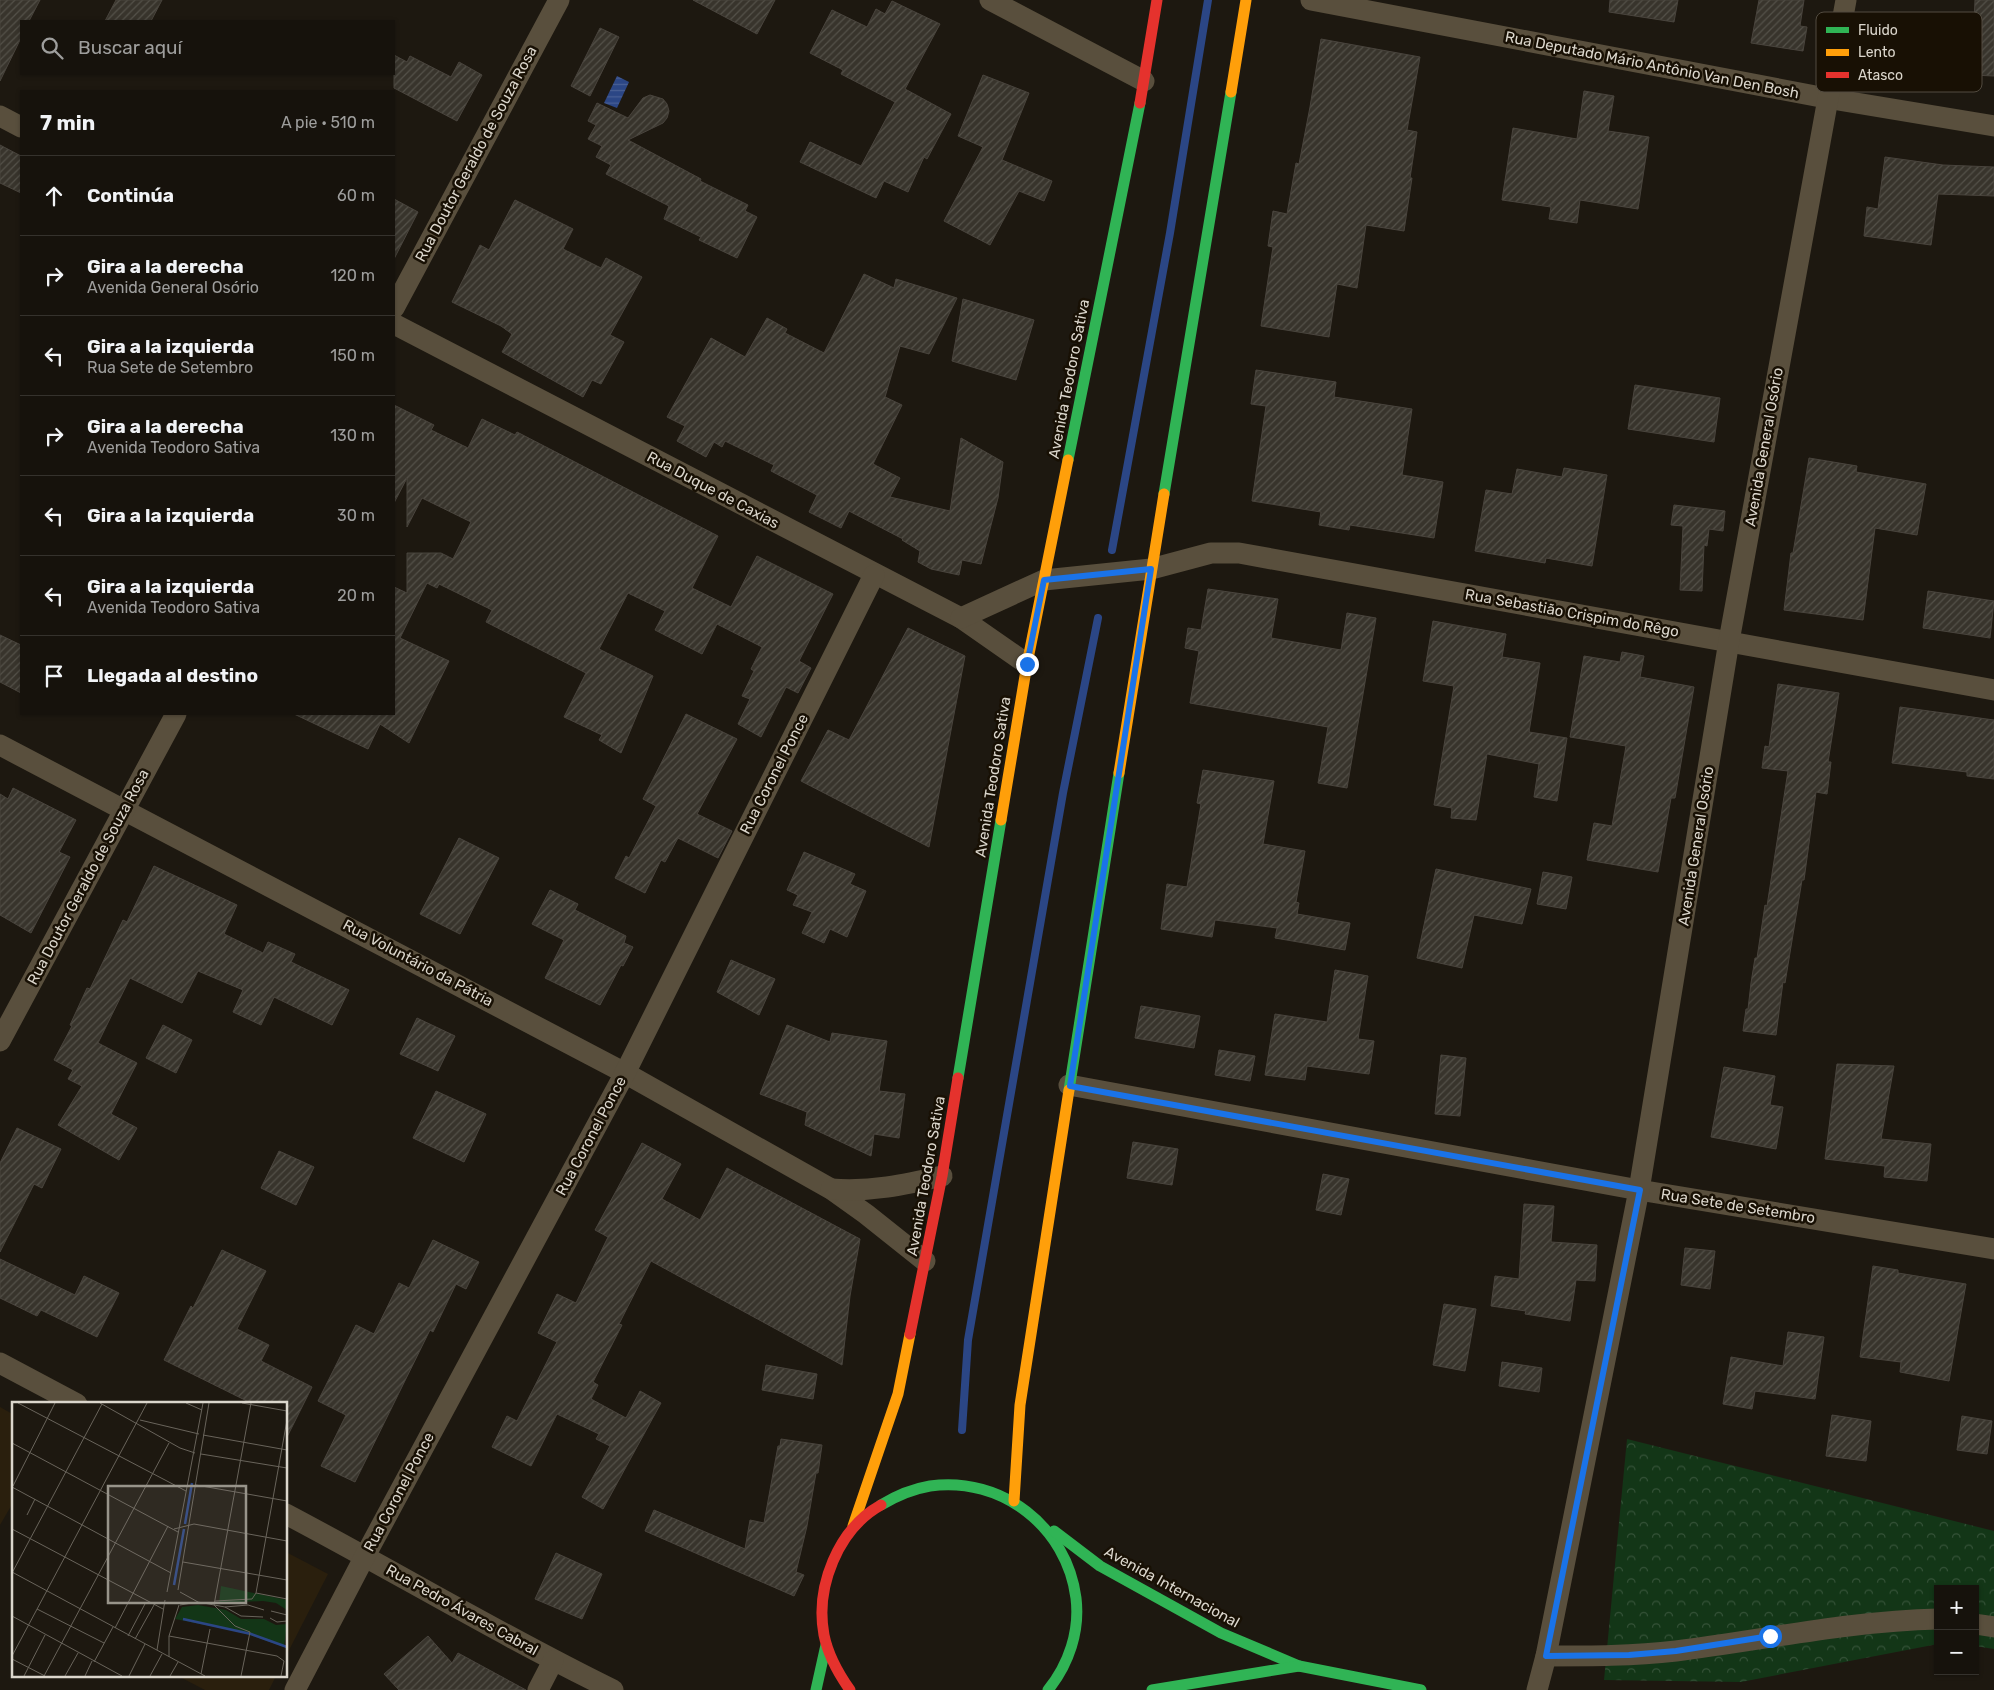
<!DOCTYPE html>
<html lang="es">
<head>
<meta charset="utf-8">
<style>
	body { margin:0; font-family:Rubik,sans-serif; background:#1f1b15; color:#f1f3f6 }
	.controls { position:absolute; right:15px; bottom:15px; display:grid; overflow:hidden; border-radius:0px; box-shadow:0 1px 4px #0004 }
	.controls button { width:45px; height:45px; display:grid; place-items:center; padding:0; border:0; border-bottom:1px solid #35322d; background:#16120c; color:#f1f3f6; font:25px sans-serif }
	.stop { position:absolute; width:15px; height:15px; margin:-11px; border:4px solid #1a73e8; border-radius:50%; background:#fff }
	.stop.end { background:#1a73e8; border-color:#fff; box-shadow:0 1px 5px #0008 }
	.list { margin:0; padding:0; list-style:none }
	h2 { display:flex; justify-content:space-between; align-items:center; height:65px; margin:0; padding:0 20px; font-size:21px }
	h2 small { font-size:16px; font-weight:400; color:#9e9e9d }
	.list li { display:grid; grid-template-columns:32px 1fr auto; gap:15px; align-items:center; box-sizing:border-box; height:80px; padding:0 20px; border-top:1px solid #35322d }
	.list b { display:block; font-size:19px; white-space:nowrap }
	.list p { margin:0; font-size:16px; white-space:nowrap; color:#9e9e9d }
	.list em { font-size:16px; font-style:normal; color:#9e9e9d }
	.icon { flex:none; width:28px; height:28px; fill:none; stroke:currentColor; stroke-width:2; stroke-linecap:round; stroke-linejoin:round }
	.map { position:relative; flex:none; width:1994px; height:1690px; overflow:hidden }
	.search { position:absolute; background:#16120c; box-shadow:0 1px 4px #0004; left:20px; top:20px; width:375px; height:55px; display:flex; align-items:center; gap:12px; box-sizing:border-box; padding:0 18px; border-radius:0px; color:#9e9e9d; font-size:19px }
	.panel { position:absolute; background:#16120c; box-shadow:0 1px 4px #0004; left:20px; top:90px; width:375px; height:625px; border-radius:0px }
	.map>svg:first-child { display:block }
	.built { fill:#2a1f0d }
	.park { fill:url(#park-crowns) }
	.water { fill:url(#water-rules) }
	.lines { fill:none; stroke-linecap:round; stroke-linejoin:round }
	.stream { stroke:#2b4685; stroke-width:8 }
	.building { fill:url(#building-hatch); stroke:#49443d }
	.street { stroke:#594f3d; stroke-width:21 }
	.fast { stroke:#30b455; stroke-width:11 }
	.slow { stroke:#ff9f0a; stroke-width:11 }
	.jam { stroke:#e5322d; stroke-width:11 }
	.route { stroke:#1a73e8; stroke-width:6 }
	.labels { text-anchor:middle; stroke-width:5; stroke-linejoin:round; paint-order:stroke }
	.street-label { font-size:15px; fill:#dbd6cc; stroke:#181004 }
	.inset-river { fill:none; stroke:#2b4685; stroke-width:2.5 }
	.inset-road { fill:none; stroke:#69645b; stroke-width:1 }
	.view { fill:#98948a; fill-opacity:0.15; stroke:#98948a; stroke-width:2.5 }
	.inset-edge { fill:none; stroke:#dbd6cc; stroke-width:2.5 }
	.key { fill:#181004; stroke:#524b40; stroke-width:1 }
	.key-label { font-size:14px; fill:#dbd6cc }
</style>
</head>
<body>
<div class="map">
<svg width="1994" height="1690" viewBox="0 0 1994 1690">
	<defs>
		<pattern id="park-crowns" width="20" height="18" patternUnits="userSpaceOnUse" patternTransform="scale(1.25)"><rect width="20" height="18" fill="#133617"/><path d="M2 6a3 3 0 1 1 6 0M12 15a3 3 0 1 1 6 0" fill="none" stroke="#355238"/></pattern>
		<pattern id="water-rules" width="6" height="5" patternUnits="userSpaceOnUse" patternTransform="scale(1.25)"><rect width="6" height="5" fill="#2b4685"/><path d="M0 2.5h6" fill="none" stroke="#496095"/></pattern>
		<pattern id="building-hatch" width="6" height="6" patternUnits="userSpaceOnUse" patternTransform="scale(1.25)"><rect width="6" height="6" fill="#38342c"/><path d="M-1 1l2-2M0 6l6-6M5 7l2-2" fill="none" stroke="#545149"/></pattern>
	</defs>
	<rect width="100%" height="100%" fill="#1d1810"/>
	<g class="built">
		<path d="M0,1407L14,1415V1501L0,1525Z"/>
		<path d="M286,1552L328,1574L286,1656Z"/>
		<path d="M178,1676H276L269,1690H205Z"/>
	</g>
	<path class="park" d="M1627,1439L1994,1531V1649L1975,1646V1589H1938V1644L1741,1682L1604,1680Z"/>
	<path class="water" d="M617,76L629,82L617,108L604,103Z"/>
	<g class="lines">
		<g class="stream">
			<path d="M1112,550L1170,233L1208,0"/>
			<path d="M962,1430L968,1340L1063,793L1098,618"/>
		</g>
	</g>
	<g class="building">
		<path d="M0,0H40L29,21H21V38L0,81Z"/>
		<path d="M116,0H162L151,21H105Z"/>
		<path d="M693,0H775L757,34Z"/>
		<path d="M1610,0H1678L1674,22L1609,12Z"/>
		<path d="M1759,0H1804L1800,26L1807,27L1803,51L1751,43Z"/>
		<path d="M1975,0H1994V76L1972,75Z"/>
		<path d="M892,1L940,24L905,89L951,114L927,159L924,157L908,192L884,181L876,198L800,162L810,142L861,166L895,102L841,74L843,70L810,53L832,10L867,27L876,9L885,14Z"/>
		<path d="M600,28L619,37L590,96L571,86Z"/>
		<path d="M1321,39L1420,57L1407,130L1417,132L1410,178H1412L1404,231L1366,225L1357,288L1337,284L1329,337L1261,326L1273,247L1268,246L1273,211L1287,214L1296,163L1299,164L1310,107Z"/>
		<path d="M394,55L407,62L410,56L451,77L459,62L482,75L457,121L394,88Z"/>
		<path d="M983,75L1029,93L1002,160L1052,181L1044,201L1019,191L990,245L944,221L983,147L958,136Z"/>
		<path d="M1584,91L1614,96L1608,131L1649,137L1638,209L1580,200L1577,223L1549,219L1551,207L1502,200L1513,128L1577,139Z"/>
		<path d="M650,95L663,99L667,104L669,111L667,118L663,123L628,140L701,179L700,181L748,205L745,211L757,217L737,258L699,240L701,237L664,219L669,206L606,174L611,165L596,157L602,146L588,139L596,125L588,121L597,103L628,118L643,98Z"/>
		<path d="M0,145L21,156V193L0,183Z"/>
		<path d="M1885,157L1943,165L1994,167V196L1938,194L1931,245L1864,236L1867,207L1878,209Z"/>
		<path d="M394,199L418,212L394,259Z"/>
		<path d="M515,200L573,229L563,249L601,268L606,258L642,277L610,335L624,342L601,384L592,380L583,397L502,352L512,334L501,326L452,302L480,245L489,250Z"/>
		<path d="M864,274L894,288L896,279L957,298L929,354L900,346L885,397L902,405L873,464L900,478L890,497L950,511L961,438L1003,462L998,498L981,564L962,560L959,575L931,569L918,562L920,551L902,540L903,539L849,511L841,528L809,512L817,495L771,471L774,465L725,441L722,447L714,442L706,457L677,441L685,426L667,417L711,338L745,357L767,318L787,329L785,333L824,353Z"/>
		<path d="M963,299L1034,320L1016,380L952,361Z"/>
		<path d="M1256,370L1336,382L1334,397L1412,409L1402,475L1443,482L1434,538L1350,525L1349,530L1319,525L1321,512L1252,501L1266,406L1251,404Z"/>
		<path d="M1635,385L1720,398L1714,442L1628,429Z"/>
		<path d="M394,405L434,425L431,430L468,448L482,419L515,435L517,432L718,536L692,588L731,607L757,556L833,594L799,661L811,668L798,693L786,687L761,737L738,724L750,699L742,696L754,671L751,669L762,647L717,624L702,654L655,630L665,611L628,593L599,649L653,676L621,753L599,740L602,735L564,717L586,673L486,622L492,610L439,584L437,588L427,583L400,638L449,661L409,743L380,724L368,749L294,714H394V587L407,593V553H441L453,559L471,522L422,498L407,527V478L394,503Z"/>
		<path d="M1809,458L1857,466L1856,472L1926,484L1917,535L1875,528L1863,620L1784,610L1791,553H1793Z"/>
		<path d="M1564,468L1607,475L1592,566L1546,558L1545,563L1475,551L1486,490L1512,494L1517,469L1562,477Z"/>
		<path d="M1674,505L1725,511L1723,531L1709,529L1707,546L1704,545L1702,591L1680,590L1683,526L1671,525Z"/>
		<path d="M1208,589L1278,599L1271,638L1341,650L1347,613L1376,618L1347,788L1318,783L1328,727L1190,703L1199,651L1185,648L1188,628L1201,630Z"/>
		<path d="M1928,591L1994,601L1990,638L1923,628Z"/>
		<path d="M1433,621L1506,634L1502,657L1540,663L1529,732L1567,738L1557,801L1534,797L1539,764L1487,754L1476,820L1451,818L1452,808L1434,805L1454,686L1423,681Z"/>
		<path d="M908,628L965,656L929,847L801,781L828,730L849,740Z"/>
		<path d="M0,635L21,645V693L0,682Z"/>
		<path d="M1622,652L1644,656L1640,677L1694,687L1675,798H1671L1658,872L1587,860L1594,823L1612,826L1626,746L1570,737L1584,656L1620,662Z"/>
		<path d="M1778,684L1839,693L1828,762H1831L1827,794L1816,792L1804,880H1802L1785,983L1783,982L1776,1035L1743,1031L1746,1009H1748L1751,983L1755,958H1757L1765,905L1767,906L1788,771L1762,768L1765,746L1769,747Z"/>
		<path d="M1900,707L1994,720V779L1967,776V772L1892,763Z"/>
		<path d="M686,714L737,739L697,814L732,831L718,858L678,838L665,862L661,860L645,893L615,878L626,856L629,858L656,806L643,799Z"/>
		<path d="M1203,770L1274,781L1263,844L1305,851L1296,902L1299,903L1297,914L1350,923L1345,950L1275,938L1277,928L1215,920L1212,937L1161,929L1167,884L1187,887L1201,804L1197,803Z"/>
		<path d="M13,788L76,820L59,852L70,857L31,933L0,915V794L8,799Z"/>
		<path d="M459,838L499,858L460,934L420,914Z"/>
		<path d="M804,852L855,874L850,884L866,891L847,937L830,929L824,943L802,933L812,912L793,905L798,895L787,890Z"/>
		<path d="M154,866L237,905L224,934L263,953L268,942L295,954L291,962L349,990L332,1025L274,997L261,1025L233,1012L243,990L198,971L182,1003L130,978L98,1043L137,1063L111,1114L137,1128L119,1160L58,1125L82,1086L68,1079L73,1070L54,1060L72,1026L70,1025L87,988L90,989L123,920L127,922Z"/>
		<path d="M1436,869L1531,889L1522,924L1474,915L1462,968L1417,958Z"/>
		<path d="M1543,872L1572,877L1566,909L1537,904Z"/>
		<path d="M550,890L578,904L575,910L626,936L624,943L633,947L623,966L621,965L600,1005L545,978L564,940L532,924Z"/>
		<path d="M731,960L775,979L759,1015L717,992Z"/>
		<path d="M1335,970L1368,976L1358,1039L1374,1041L1369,1074L1307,1066L1305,1080L1265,1075L1275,1014L1327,1022Z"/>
		<path d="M1141,1006L1200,1016L1194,1048L1135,1038Z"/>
		<path d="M417,1018L455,1036L438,1071L400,1054Z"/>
		<path d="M163,1025L192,1040L176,1073L146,1058Z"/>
		<path d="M787,1025L830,1042L832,1033L887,1041L879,1091L905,1094L899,1138L874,1134L871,1156L805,1125L807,1112L760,1094Z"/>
		<path d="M1219,1050L1255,1056L1250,1081L1215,1075Z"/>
		<path d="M1441,1055L1466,1058L1460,1116L1435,1114Z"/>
		<path d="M1837,1064L1894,1066L1881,1139L1931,1144L1927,1181L1884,1177L1885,1166L1825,1159Z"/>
		<path d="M1724,1067L1775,1076L1770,1105L1783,1107L1776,1149L1711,1137Z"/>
		<path d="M436,1091L486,1114L464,1162L413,1138Z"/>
		<path d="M17,1128L61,1149L42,1188L34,1184L0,1252V1163Z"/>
		<path d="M1133,1142L1178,1149L1172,1185L1127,1178Z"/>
		<path d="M642,1143L681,1164L662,1199L700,1220L727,1168L860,1239L850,1296L842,1365L651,1261L619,1324L622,1325L593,1382L598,1385L591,1399L626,1418L640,1391L661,1403L603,1509L582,1497L610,1446L596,1439L599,1434L557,1414L531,1466L492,1447L507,1416L517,1421L557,1342L538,1333L557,1294L576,1303L608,1237L595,1230Z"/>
		<path d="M279,1151L314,1167L296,1205L261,1188Z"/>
		<path d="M1323,1174L1349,1179L1341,1215L1316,1210Z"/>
		<path d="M1524,1204L1554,1206L1551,1242L1597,1245L1595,1281L1576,1280L1570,1321L1525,1314L1526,1311L1491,1306L1495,1276L1519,1279Z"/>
		<path d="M433,1240L479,1262L466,1289L456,1284L433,1332L430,1330L355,1482L321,1466L346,1415L318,1401L356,1325L374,1334L399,1283L409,1288Z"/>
		<path d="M1685,1248L1715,1251L1710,1289L1681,1285Z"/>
		<path d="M222,1250L266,1271L237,1329L269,1345L261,1361L312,1387L286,1439V1404H253L164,1360L191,1306L193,1308Z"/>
		<path d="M0,1259L75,1295L84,1276L119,1293L97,1337L41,1310L37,1316L0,1298Z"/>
		<path d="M1873,1266L1898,1270V1273L1966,1284L1949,1381L1900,1372L1901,1362L1860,1357Z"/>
		<path d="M1444,1304L1476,1309L1465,1371L1433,1365Z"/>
		<path d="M1788,1332L1824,1337L1815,1399L1755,1391L1752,1409L1723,1404L1731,1357L1783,1366Z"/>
		<path d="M1502,1362L1542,1368L1539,1392L1499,1386Z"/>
		<path d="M766,1365L817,1374L813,1399L762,1390Z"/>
		<path d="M1832,1415L1871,1421L1866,1461L1826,1456Z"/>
		<path d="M1962,1416L1992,1421L1987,1454L1957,1450Z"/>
		<path d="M781,1439L822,1445L818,1473H816L807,1526L796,1572L804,1575L794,1596L645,1531L654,1510L745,1549L750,1520L764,1523L778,1446H780Z"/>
		<path d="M556,1553L602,1574L582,1619L535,1599Z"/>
		<path d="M428,1636L452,1663L458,1653L526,1690H399L384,1674Z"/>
	</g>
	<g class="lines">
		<g class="street">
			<path d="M990,0L1144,81"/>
			<path d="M1311,0L1826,98L1994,126"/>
			<path d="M0,116L21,127"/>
			<path d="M394,308L559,0"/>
			<path d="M394,324L961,618L1027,664"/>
			<path d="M961,618L1044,580L1151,569L1211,553H1239L1994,690"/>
			<path d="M0,745L625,1073L831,1189L866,1214L925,1261"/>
			<path d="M0,1041L176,714"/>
			<path d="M1069,1085L1639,1190L1994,1249"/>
			<path d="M831,1189C871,1192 904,1185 942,1176"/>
			<path d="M0,1363L77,1404"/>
			<path d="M286,1514C396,1572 502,1636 613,1690"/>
			<path d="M1975,1624L1994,1627"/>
			<path d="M1546,1656C1590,1656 1633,1656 1676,1651C1763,1640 1850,1621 1938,1619"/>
			<path d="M295,1690L365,1556L625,1073L874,575"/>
			<path d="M538,1690L553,1661"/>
			<path d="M1537,1690L1546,1656L1639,1190L1729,641L1846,0"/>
		</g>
		<g class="fast">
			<path d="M1068,460L1140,103"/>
			<path d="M1164,494L1231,92"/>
			<path d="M958,1078L1001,820"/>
			<path d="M1069,1090L1119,773"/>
			<path d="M881,1505C896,1496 912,1489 930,1486C1002,1476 1067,1527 1076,1598C1080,1631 1069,1664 1048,1690"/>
			<path d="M1054,1531L1100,1566L1221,1633L1299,1666L1421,1690"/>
			<path d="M816,1690L826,1645"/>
			<path d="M1152,1690L1299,1666"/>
		</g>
		<g class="slow">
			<path d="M1231,92L1246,0"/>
			<path d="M1119,773L1164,494"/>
			<path d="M1001,820L1027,664L1068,460"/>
			<path d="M1014,1501L1020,1405L1069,1090"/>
			<path d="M853,1526L898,1394L910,1334"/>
		</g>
		<g class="jam">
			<path d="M1140,103L1157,0"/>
			<path d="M910,1334L942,1176L958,1078"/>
			<path d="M850,1690C838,1673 828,1655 824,1635C815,1587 838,1529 881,1505"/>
		</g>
	</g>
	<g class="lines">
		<path class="route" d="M1027,664L1044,580L1151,569L1070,1086L1640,1190L1546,1656L1629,1655L1676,1651L1770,1636"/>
	</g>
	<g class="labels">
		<g class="street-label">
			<text transform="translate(1652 65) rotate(11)" y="5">Rua Deputado Mário Antônio Van Den Bosh</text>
			<text transform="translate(476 154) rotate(-62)" y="5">Rua Doutor Geraldo de Souza Rosa</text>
			<text transform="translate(1069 379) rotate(-79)" y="5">Avenida Teodoro Sativa</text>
			<text transform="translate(1764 447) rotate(-80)" y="5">Avenida General Osório</text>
			<text transform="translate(713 490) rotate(28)" y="5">Rua Duque de Caxias</text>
			<text transform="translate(1572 613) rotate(10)" y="5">Rua Sebastião Crispim do Rêgo</text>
			<text transform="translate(774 774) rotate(-63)" y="5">Rua Coronel Ponce</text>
			<text transform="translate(993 777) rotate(-81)" y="5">Avenida Teodoro Sativa</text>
			<text transform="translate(1696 846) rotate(-81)" y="5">Avenida General Osório</text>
			<text transform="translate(88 877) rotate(-62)" y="5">Rua Doutor Geraldo de Souza Rosa</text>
			<text transform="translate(418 963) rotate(28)" y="5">Rua Voluntário da Pátria</text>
			<text transform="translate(591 1136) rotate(-62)" y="5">Rua Coronel Ponce</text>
			<text transform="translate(926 1176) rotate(-80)" y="5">Avenida Teodoro Sativa</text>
			<text transform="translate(1738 1206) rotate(9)" y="5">Rua Sete de Setembro</text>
			<text transform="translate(399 1492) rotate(-62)" y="5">Rua Coronel Ponce</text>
			<text transform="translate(1172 1587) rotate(29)" y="5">Avenida Internacional</text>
			<text transform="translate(462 1610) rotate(29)" y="5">Rua Pedro Ávares Cabral</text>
		</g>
	</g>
	<g transform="translate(12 1402)">
		<rect width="275" height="275" fill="#1d1810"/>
		<path d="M209,184L275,198V208L264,201L251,199L207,201ZM186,203L214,208L229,217H252L264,223L275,222L272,245L229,230L163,217L170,205Z" fill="#133617"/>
		<path class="inset-river" d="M173,122L180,81M162,183L172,127M171,217L239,232L275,245"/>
		<path class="inset-road" d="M6,1L174,89M88,1L168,46L183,51M174,1L190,8M230,1L275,9M128,18L187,32M191,33L275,48M0,41L166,130M189,52L275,66M184,83L275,99M1,84L43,1M0,85L159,171M15,113L23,97M0,127L151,207M162,127L182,122L275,139M171,160L275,178M0,170L193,274M0,171L90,2M166,188L197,1M155,190L191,1M168,190L186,200L213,205L236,203L252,208M244,191L275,18M244,191L275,197M203,199L240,197L244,191M168,203L186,200M213,205L229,214L251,215M25,207L92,241M259,209L275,213M0,214L110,274M258,216L265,220L275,219M103,226L156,124M116,234L134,200M157,234L265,254L272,259L269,274M123,237L142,203M145,248L153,198M0,254L135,1M157,255V234L167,203M0,257L33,274M82,260L101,225M189,272L198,227M12,274L33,233M32,274L157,41M53,274L66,251M73,274L80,259M117,274L133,242M138,274L150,252M158,274L166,260M229,274L238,230L223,224L202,203L239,1"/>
		<path class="view" d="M96,84H234V201H96Z"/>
		<rect width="275" height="275" class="inset-edge"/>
	</g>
	<rect x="1816" y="12" width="166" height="80" rx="8" class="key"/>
	<rect x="1826" y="27" width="23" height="6" fill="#30b455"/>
	<rect x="1826" y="49" width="23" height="7" fill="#ff9f0a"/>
	<rect x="1826" y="72" width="23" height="6" fill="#e5322d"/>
	<g class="key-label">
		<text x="1858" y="35">Fluido</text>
		<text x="1858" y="57">Lento</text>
		<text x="1858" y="80">Atasco</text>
	</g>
</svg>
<div class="controls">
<button>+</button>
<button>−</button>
</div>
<div class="stop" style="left:1770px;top:1636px"></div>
<div class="stop end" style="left:1027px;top:664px"></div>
<div class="search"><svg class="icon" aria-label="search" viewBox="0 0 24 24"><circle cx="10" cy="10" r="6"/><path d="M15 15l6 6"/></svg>Buscar aquí</div>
<section class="panel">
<h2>7 min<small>A pie · 510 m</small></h2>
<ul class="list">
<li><svg class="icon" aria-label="ahead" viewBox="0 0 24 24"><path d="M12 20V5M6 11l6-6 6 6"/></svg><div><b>Continúa</b></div><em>60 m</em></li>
<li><svg class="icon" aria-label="right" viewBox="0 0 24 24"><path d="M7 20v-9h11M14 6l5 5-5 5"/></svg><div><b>Gira a la derecha</b><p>Avenida General Osório</p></div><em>120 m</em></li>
<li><svg class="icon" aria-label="left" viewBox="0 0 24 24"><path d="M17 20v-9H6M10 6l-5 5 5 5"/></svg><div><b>Gira a la izquierda</b><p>Rua Sete de Setembro</p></div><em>150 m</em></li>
<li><svg class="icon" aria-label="right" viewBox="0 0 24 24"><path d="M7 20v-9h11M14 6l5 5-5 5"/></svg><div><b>Gira a la derecha</b><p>Avenida Teodoro Sativa</p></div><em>130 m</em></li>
<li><svg class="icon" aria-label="left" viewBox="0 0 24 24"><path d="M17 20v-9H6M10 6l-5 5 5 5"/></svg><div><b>Gira a la izquierda</b></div><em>30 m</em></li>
<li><svg class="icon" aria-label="left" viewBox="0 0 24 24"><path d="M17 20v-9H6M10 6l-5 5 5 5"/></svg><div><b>Gira a la izquierda</b><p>Avenida Teodoro Sativa</p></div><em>20 m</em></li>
<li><svg class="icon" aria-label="arrive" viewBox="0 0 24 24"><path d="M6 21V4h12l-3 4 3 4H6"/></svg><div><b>Llegada al destino</b></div></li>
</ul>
</section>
</div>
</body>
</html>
